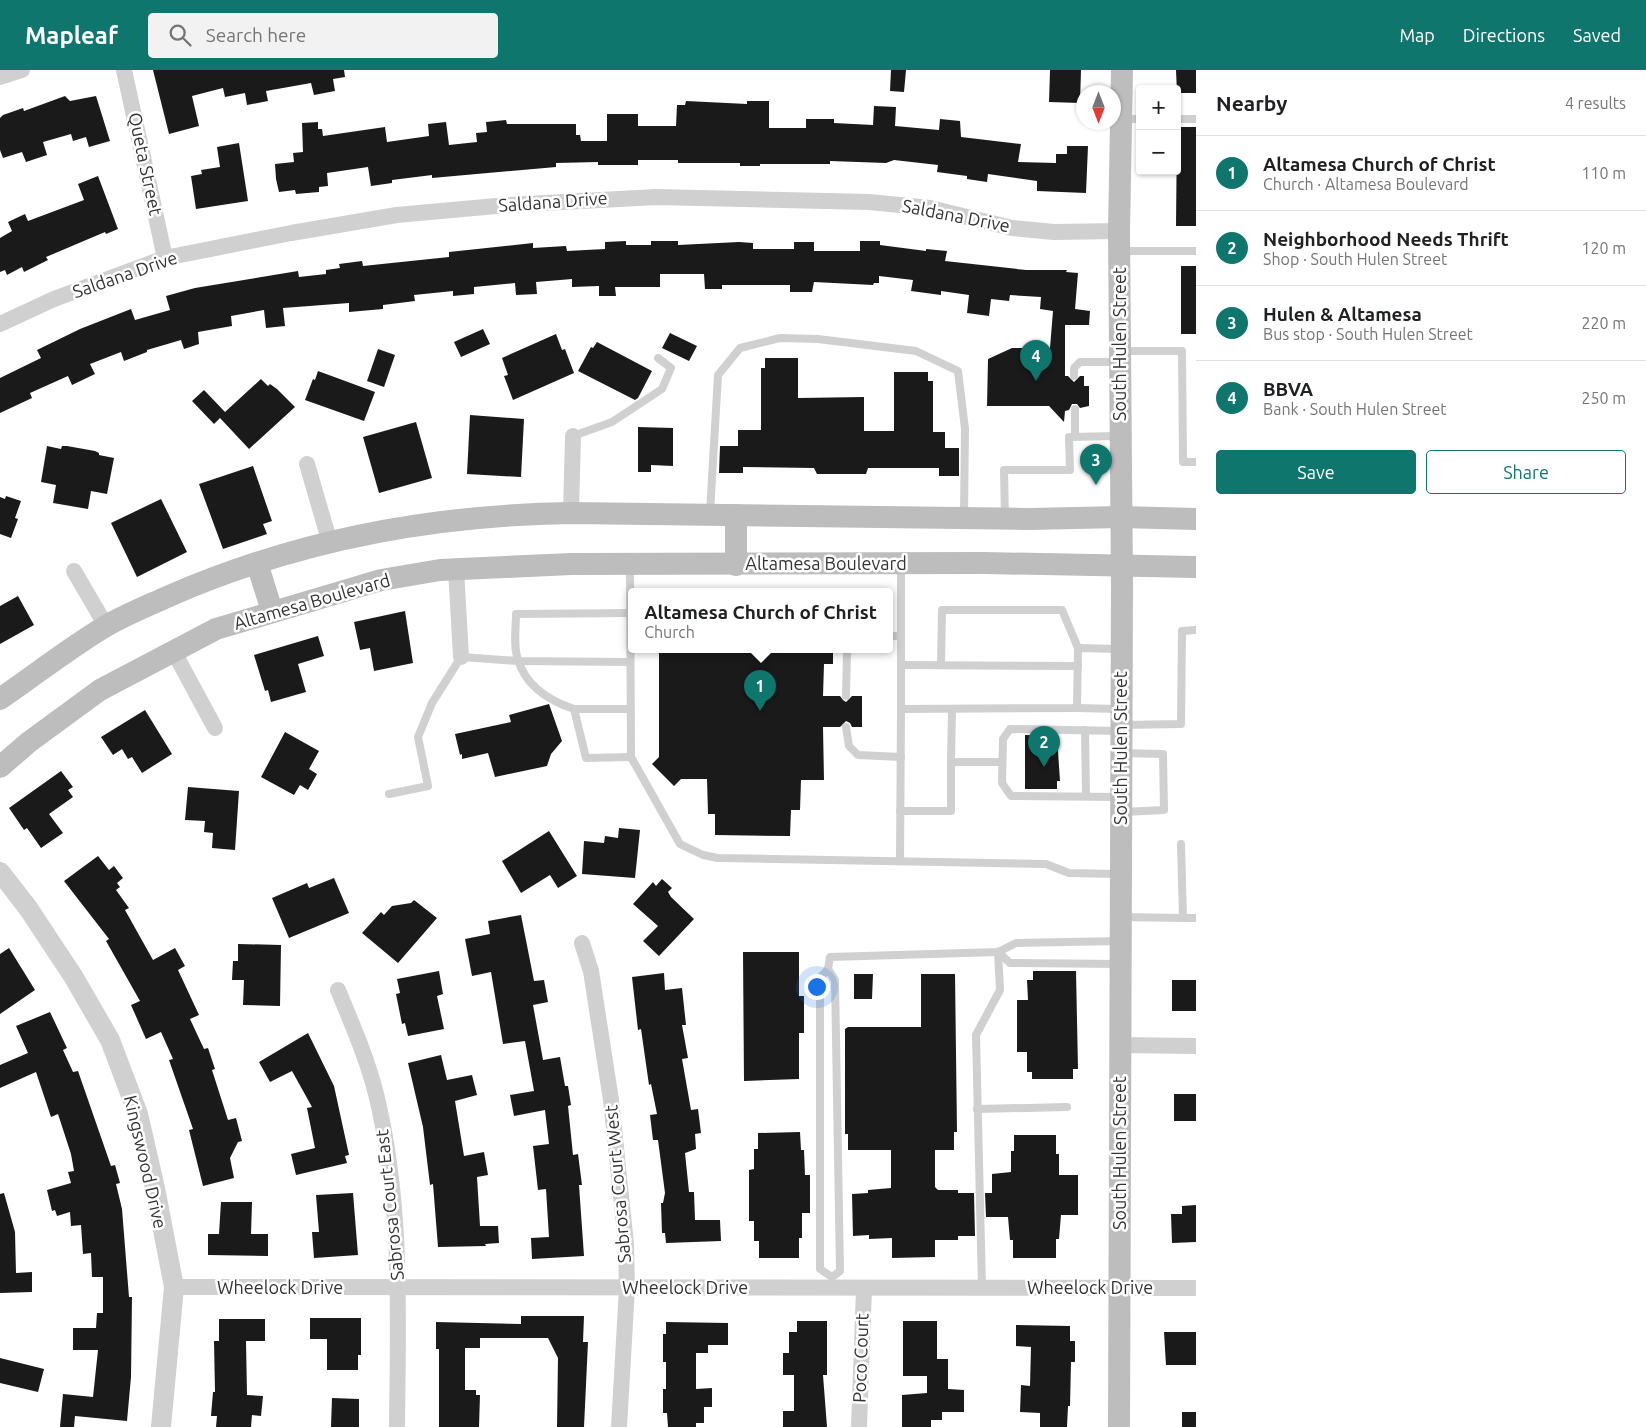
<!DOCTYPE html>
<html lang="en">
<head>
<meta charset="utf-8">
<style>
	body { margin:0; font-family:Ubuntu,sans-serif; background:#f2f2f2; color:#202124 }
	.controls { position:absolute; right:15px; top:15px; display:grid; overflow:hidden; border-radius:5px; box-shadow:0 1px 4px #0004 }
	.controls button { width:45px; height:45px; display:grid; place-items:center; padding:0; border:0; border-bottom:1px solid #e0e0e0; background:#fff; color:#202124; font:25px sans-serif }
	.compass { position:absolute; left:1076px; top:15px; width:45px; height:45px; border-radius:50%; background:#fff; box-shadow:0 1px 4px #0004; rotate:180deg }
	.you { position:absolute; left:816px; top:916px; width:18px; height:18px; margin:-12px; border:4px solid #fff; border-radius:50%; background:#1a73e8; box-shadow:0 0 0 8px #1a73e833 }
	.badge { display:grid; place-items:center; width:32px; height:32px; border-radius:50%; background:#0f766e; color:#fff; font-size:16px; font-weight:700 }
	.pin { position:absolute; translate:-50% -41px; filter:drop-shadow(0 1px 2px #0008) }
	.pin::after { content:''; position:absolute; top:26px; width:18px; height:15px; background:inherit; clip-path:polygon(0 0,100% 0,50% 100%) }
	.popup { position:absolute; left:628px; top:518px; width:265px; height:65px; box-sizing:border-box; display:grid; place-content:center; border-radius:5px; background:#fff; filter:drop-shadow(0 1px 4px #0005); font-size:16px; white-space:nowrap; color:#757577 }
	.popup b { font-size:19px; color:#202124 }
	.popup::after { content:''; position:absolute; left:50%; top:100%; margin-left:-10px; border:10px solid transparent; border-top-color:#fff }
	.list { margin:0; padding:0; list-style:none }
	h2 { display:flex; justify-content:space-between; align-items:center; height:65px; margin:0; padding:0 20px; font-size:21px }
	h2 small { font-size:16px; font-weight:400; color:#757577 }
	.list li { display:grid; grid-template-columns:32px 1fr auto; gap:15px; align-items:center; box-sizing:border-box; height:75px; padding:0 20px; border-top:1px solid #e0e0e0 }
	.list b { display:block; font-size:19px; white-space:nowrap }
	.list p { margin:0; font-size:16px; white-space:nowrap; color:#757577 }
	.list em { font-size:16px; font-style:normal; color:#757577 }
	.actions { display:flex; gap:10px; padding:15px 20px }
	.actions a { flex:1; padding:11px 0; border:1px solid #0f766e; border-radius:5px; text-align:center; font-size:18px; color:#0f766e }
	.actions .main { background:#0f766e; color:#fff }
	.icon { flex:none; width:28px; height:28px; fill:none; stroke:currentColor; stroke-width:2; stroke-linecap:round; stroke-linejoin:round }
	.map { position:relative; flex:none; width:1196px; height:1357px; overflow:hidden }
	header { display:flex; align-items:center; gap:30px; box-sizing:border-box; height:70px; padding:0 25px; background:#0f766e; color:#fff }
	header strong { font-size:24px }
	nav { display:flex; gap:28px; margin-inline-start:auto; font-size:18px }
	.search { width:350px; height:45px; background:#f2f2f2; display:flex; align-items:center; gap:12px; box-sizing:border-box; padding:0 18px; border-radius:5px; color:#757577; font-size:19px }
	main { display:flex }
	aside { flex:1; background:#fff }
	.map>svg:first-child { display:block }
	.building { fill:#1a1a1a }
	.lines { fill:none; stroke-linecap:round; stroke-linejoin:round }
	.service { stroke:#d0d0d0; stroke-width:8 }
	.minor { stroke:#d0d0d0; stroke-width:16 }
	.tertiary { stroke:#d0d0d0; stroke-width:20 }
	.secondary { stroke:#bdbdbd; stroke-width:22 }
	.labels { text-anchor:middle; stroke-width:5; stroke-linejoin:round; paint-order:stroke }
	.street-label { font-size:18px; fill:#333; stroke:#fff }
</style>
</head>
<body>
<header>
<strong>Mapleaf</strong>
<div class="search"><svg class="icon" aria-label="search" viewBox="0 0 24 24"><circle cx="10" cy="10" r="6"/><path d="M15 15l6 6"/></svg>Search here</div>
<nav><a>Map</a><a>Directions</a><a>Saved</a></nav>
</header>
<main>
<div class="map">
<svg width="1196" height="1357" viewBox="0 0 1196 1357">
	<rect width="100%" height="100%" fill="#fff"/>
	<g class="building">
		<path d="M153,0H344L345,7L333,9L335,21L314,25L311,13L266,21L268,31L247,35L245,23L225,27L223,18L192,26L199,56L169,64Z"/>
		<path d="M891,0H906L904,22L890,21Z"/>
		<path d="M1050,0H1081L1080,33L1049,32Z"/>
		<path d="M1176,0H1196V23H1177Z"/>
		<path d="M65,26L70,31L96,26L110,71L89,77L86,67L73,71L71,64L43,72L47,85L26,92L22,82L3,88L0,80V48L3,45L23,38L24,41Z"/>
		<path d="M686,31L747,34V31H769V58H806V49H834V53L873,55L874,36L896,37L895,56L939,60L940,49L960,51L961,67L1021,74L1018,92L1056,93V84H1067V76H1088L1086,123L1037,121V111L988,104L987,112L967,109V106L937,102L938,95L894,90L886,93L830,91V94H760V96H740V93H678V90H638V95H598V92L556,93V97L432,108V105L392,110V113L371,116L368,97L327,103L328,116L319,117V122L296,124L295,120L279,122L276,109L275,94L294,92L293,83L303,82L302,53L318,52V59H322L323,66L385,57L387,72L429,66L428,54L446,52L449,75L477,72L476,63L487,62L486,52L506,50L507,54H576V65H580L581,71H607V44H638V56H676L677,35H685Z"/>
		<path d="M1177,57H1196V156H1176Z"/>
		<path d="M239,73L248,131L196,139L191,106L202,104L201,100L220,97L217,77Z"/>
		<path d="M98,106L118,159L106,164L105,162L46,187L48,190L24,202L22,197L7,205L5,200L0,202V168L12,161L8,152L25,144L28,151L84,130L78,114Z"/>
		<path d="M626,171V175H651V171H678V175L739,172L753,173V179H794V172H814V181H860V171H880V175L926,181V179L947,181L945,191L1026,200H1067L1066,202L1078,203L1075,239L1090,241L1089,255H1065V306H1068L1074,312L1080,306H1084V316H1089V336L1080,338L1077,334H1072L1069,340L1065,341L1064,352L1049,336H987L988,289L1012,278H1050L1053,241L1040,239L1041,227L1010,225L1009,231L991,229L989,246L967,243L969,225L941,221V225L911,221L913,210L879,206V213H874L873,215L814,212L812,222H790V215H722V219H705L704,204H660V217H615L616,226H599V216L572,217V209L536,212L537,224L516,225L515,213L474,217V224L453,226V221L414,225L415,231L383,235V239L349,242V233L283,238L285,256L266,258L264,240L231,246L232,256L198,262L199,274L184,279L181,270L147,280V282L124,291L121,282L90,294L95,304L72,315L68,306L30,323L32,328L0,343V308L41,288L37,280L80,259L131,239L135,250L170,240L166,226L195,218L298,201L299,207L326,204V200L340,198L339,194L362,191L363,196L449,187V182L533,173V178L566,176L567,181L605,179V172Z"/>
		<rect x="1181" y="196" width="15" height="68"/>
		<path d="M483,259L490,274L461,287L454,272Z"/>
		<path d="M670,263L697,276L689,291L662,278Z"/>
		<path d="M556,264L562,280L565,279L574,303L513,330L504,306L508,305L502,288Z"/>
		<path d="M597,272L652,301L638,328L635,330L578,301L591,277L593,278Z"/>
		<path d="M378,279L395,285L384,317L367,311Z"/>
		<path d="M765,288H798V328L864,327V361H894V302H928V311H933V362H945V378H959V406H939V398H868L866,404H817L814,398L743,397V403H719L720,376H738V360H761V298H765Z"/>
		<path d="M318,301L375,322L364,351L305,330L313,309L315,310Z"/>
		<path d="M261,309L268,316L270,314L277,319L295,337L249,379L220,348L214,354L192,331L204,320L225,342Z"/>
		<path d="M470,345L524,349L521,407L467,404Z"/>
		<path d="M416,352L432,408L379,423L363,367Z"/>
		<path d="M638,357L673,358V396L651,395V402H638Z"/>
		<path d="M47,376L61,379L62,376H67L95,381L99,383V385L114,388L107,424L91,421L88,439L53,433L56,415L41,412Z"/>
		<path d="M253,396L272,451L263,454L267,464L223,479L199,414Z"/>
		<path d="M6,426L21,431L15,448L18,449L11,468L0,464V427L5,429Z"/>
		<path d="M161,429L187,482L137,507L111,453Z"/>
		<path d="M18,526L34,555L0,574V536Z"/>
		<path d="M405,541L413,593L374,601L370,578L360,580L354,552Z"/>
		<path d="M318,566L324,586L298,594L306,622L271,632L268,620L265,621L254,585Z"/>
		<path d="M659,580H833V594H824L823,626H840L843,630L846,632L852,626H862V657H852L850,653L846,651L840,657H823L824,710H801L800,740H791L790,766L715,765V744H708L707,709H681L674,716L652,694L659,687Z"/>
		<path d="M549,634L562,671L551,684L547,696L495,707L488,683L462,689V684L460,685L455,664L511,652L509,645Z"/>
		<path d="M145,640L172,684L142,703L132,687L128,689L122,679L113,685L101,667Z"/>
		<path d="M285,662L319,681L309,699L317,704L308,720L300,715L294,725L261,707Z"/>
		<path d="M1025,665L1057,666L1060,711H1057V719H1025Z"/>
		<path d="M61,701L73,717L68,720L73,727L49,744L63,763L41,778L27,758L24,760L9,738Z"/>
		<path d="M188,717L239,721L235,780L212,778L213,763L204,762L205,751L185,750Z"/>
		<path d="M619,758L640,760L635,808L582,804L584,771L604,773L605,766L618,768Z"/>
		<path d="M549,761L577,806L558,818L550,805L521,823L502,791Z"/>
		<path d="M98,786L109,800L114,796L123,808L117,813L120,817L116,820L129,838L125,840L153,890L175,878L185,896L178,900L199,945L190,949L204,979L208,978L215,999L212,1000L228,1050L236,1048L242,1071L238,1072L230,1088L234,1108L203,1116L189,1060L193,1059L169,990L173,989L161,962L146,969L131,935L140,931L106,871L109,869L64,811Z"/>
		<path d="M334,808L349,843L289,868L272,828L307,813L309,818Z"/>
		<path d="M662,809L672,818L668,822L671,827L694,849L659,886L643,871L658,856L633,834L653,812L656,816Z"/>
		<path d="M414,830L437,848L398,893L362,863L381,842L384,845L392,836L411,833Z"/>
		<path d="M521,845L534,911L544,910L548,932L533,935L543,990L560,987L565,1016H568L571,1035L568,1036L573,1085L578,1084L582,1115H579L584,1186L532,1189L531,1168L549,1167L546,1119L538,1120L533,1076L549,1074L545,1040L514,1046L510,1025L534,1021L525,971L503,974L491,902L472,906L465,869L490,864L488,851Z"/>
		<path d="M238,874L281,875L280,936L243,935L244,910H232L233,891H238Z"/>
		<path d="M9,878L35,920L0,944V884Z"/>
		<path d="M743,882H799V926H804V963H799V1009L744,1011Z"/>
		<path d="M439,901L443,924L437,926L444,959L408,966L405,953L402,954L396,924L400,923L397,909Z"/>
		<path d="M1033,901H1076L1078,999H1073V1009H1032V1002H1027V982H1017V930H1028L1027,910H1033Z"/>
		<path d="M664,903L665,920L682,918L686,955H682L688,988L682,989L691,1040L698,1039L701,1063L695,1064L696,1079L685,1083L689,1122H694L695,1150H720L721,1171L666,1173L665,1163H662L661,1133H663L665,1123L658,1070H653L650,1045L657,1044L651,1014L649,1015L641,959L638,960L632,907Z"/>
		<path d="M854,904H873L872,929H854Z"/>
		<path d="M921,904H955L957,1062H954V1080H935V1117L938,1120H958V1123H974L975,1166H958V1170H935V1187L892,1188V1168L869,1169V1165L853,1166L852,1124L868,1123V1120L891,1118V1080H848V1064H845V959L848,957H921Z"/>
		<rect x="1172" y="910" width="24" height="31"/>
		<path d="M50,942L67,978L63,980L73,1002L78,1001L111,1096L115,1095L120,1113L116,1114L122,1139L129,1227H132L131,1307L127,1351L75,1346L74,1357H60L63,1324L93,1327L98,1280H73V1258H96L97,1243H103V1207H92L91,1183L83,1184L81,1155L71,1156L70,1142L57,1146L55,1140L52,1141L47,1120L71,1113L68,1102L74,1101L71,1084L58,1044L51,1047L36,1002L0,1018V995L28,983L16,956Z"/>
		<path d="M308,963L334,1016L349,1085L345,1086L347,1093L296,1105L291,1084L315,1078L307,1038L312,1037L292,1001L270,1012L259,992Z"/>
		<path d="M441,985L447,1010L472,1005L477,1025L455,1031L464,1086L484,1082L488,1105L477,1107L480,1156H498L499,1173L485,1174L486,1176L438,1177L433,1114L430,1115L423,1057L408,993Z"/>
		<rect x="1174" y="1024" width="22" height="27"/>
		<path d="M800,1062L801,1080H804L805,1105H810V1143H802V1168H799V1188H759V1171H754V1151H749V1100L754,1099V1079H758V1063Z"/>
		<path d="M1014,1065H1056V1084H1059V1105H1078V1145H1061L1059,1169H1056V1188H1013V1170H1010L1008,1147H986L985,1123H992V1104L1011,1102V1081H1014Z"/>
		<path d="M4,1123L15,1162L16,1203L32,1202V1222L0,1223V1124Z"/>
		<path d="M353,1123L358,1185L314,1188L312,1162H319L316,1125Z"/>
		<path d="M221,1132H252L251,1164H268V1186L208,1185V1164H219Z"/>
		<path d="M1196,1135V1172L1172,1173L1171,1144H1182V1136Z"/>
		<path d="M521,1246H584L583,1272H588L584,1357H557L558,1288L548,1268H480V1278H465V1320H476V1325H480L479,1357H439V1279H436V1252L521,1254Z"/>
		<path d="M310,1248H361V1285H358V1300H327V1269H310Z"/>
		<path d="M219,1249H265V1271H246L247,1325L263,1326L261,1346L252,1345L251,1357H216L217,1346H211L213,1322H215L214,1271H219Z"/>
		<path d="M797,1251H827V1305H823L827,1357H783V1341H794V1305H783V1283H789V1262H797Z"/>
		<path d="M903,1251H937V1289H948V1319L964,1320V1342H942V1350H931V1357H902V1325L927,1323V1306H903Z"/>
		<path d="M666,1252L728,1253V1275H708V1283H696V1319L712,1318V1337H704V1353H696V1357H668L667,1343H663V1319H666V1292H663V1264H666Z"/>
		<path d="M1016,1255L1070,1256V1271H1075V1292H1071L1070,1336H1068L1067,1357H1040V1343L1020,1342L1021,1315L1030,1316L1031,1277L1016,1276Z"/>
		<path d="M1164,1262H1196V1295H1166Z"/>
		<path d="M0,1288L44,1299L38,1322L0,1313Z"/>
		<path d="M332,1328L359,1329V1357H331Z"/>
		<rect x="1182" y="1342" width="14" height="15"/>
	</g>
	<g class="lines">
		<g class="service">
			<path d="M1124,49H1140"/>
			<path d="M1177,49H1196"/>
			<path d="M1121,181H1196"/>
			<path d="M1122,281H1182L1183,392H1196"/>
			<path d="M1074,306V298L1080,292H1118"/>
			<path d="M1075,339V366"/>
			<path d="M573,366L612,352L662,319L671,298L658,288"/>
			<path d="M710,443L718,305L740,278L780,268L818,269L916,281L958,301L965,359L964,446"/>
			<path d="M1005,447L1004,400H1070L1069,367L1119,366"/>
			<path d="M901,494V639L1077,638L1078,578L1120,579"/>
			<path d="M630,496L631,687L680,774L703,785L718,788L1046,794L1069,803L1118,804"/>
			<path d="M631,543L516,544C516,559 513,576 518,590C526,616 550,631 574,639L586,688L631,687"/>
			<path d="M889,566H901"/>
			<path d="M901,595L1078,596"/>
			<path d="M941,595L942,540H1062L1078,578"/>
			<path d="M846,626L847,580"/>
			<path d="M1077,638L1119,639"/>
			<path d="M574,639H630"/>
			<path d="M1123,655L1181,654L1182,561L1196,560"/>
			<path d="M846,657L849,676L858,685L901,687"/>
			<path d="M1085,660L1086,726"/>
			<path d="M1118,661L1010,659L1003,669L1002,713L1011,726L1119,727"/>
			<path d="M1122,683L1163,684L1164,740L1123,742"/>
			<path d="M951,692L952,639"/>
			<path d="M389,724L428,716L418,667L432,633L461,587L518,591L630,592"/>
			<path d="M900,741H951V692H1002"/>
			<path d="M900,791L901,639"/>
			<path d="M1122,847L1183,848L1181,774"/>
			<path d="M1183,848H1196"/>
			<path d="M998,882L1010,893L1119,894"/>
			<path d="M828,899L835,910L840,1201L832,1207"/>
			<path d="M977,1039L1067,1037"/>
			<path d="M832,1207L820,1199V908L828,899L830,887L998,882L1016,873L1119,871"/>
			<path d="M982,1218L976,965L1000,920L998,882"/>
		</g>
		<g class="minor">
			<path d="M124,0L165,188"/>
			<path d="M0,7L22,0"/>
			<path d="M0,254L54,229L165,188L291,163L397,145L507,135L656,127L869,132L930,138L1012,158L1054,162L1119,161"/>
			<path d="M307,394L330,473"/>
			<path d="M571,443L573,366"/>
			<path d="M456,499L461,587"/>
			<path d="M74,501L106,556"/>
			<path d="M174,582L215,658"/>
			<path d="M582,873L591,901L611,1030L626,1174L627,1218L619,1357"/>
			<path d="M338,920C352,954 367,988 376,1024C403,1133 398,1246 397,1357"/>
			<path d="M1119,975L1196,976"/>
			<path d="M174,1217L1196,1218"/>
			<path d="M859,1357L864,1219"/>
		</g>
		<path class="tertiary" d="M0,802L28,838L73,906L110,970L138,1044L155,1118L174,1217L161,1357"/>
		<g class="secondary">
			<path d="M736,445V495"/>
			<path d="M257,493L272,541"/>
			<path d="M0,629C35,605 69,578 106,556C125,545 147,536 167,527C294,471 433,445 571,443L1029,449L1121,447L1196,449"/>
			<path d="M0,697L29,672L100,620L216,559L381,510L440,500L571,494L984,493L1196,497"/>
			<path d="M1119,1357L1122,514L1119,161L1122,0"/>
		</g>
	</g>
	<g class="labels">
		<g class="street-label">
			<text transform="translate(145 94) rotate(78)" y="6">Queta Street</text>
			<text transform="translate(553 132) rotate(-4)" y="6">Saldana Drive</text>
			<text transform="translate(956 146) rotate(11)" y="6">Saldana Drive</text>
			<text transform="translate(125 205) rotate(-19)" y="6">Saldana Drive</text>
			<text transform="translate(1120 274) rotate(-90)" y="6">South Hulen Street</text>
			<text x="826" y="500">Altamesa Boulevard</text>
			<text transform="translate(312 532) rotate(-16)" y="6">Altamesa Boulevard</text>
			<text transform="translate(1121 678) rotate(-90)" y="6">South Hulen Street</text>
			<text transform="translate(1120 1083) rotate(-90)" y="6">South Hulen Street</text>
			<text transform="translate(145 1092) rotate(77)" y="6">Kingswood Drive</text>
			<text transform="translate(618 1114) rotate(-95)" y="6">Sabrosa Court West</text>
			<text transform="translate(390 1135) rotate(-96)" y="6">Sabrosa Court East</text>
			<text x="280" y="1224">Wheelock Drive</text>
			<text x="685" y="1224">Wheelock Drive</text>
			<text x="1090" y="1224">Wheelock Drive</text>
			<text transform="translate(861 1288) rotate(-88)" y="6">Poco Court</text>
		</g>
	</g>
</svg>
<div class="controls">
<button>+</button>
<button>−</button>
</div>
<svg class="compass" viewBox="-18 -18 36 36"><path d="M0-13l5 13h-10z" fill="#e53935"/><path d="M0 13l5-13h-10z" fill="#757577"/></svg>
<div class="you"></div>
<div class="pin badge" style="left:760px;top:641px">1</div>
<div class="popup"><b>Altamesa Church of Christ</b>Church</div>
<div class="pin badge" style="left:1044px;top:697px">2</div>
<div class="pin badge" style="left:1096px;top:415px">3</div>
<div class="pin badge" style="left:1036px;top:311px">4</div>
</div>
<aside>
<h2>Nearby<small>4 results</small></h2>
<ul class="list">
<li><span class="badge">1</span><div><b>Altamesa Church of Christ</b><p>Church · Altamesa Boulevard</p></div><em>110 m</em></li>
<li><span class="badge">2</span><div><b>Neighborhood Needs Thrift</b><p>Shop · South Hulen Street</p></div><em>120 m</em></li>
<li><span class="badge">3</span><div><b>Hulen &amp; Altamesa</b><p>Bus stop · South Hulen Street</p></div><em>220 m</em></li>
<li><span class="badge">4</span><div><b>BBVA</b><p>Bank · South Hulen Street</p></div><em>250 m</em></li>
</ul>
<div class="actions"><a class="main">Save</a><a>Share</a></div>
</aside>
</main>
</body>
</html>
